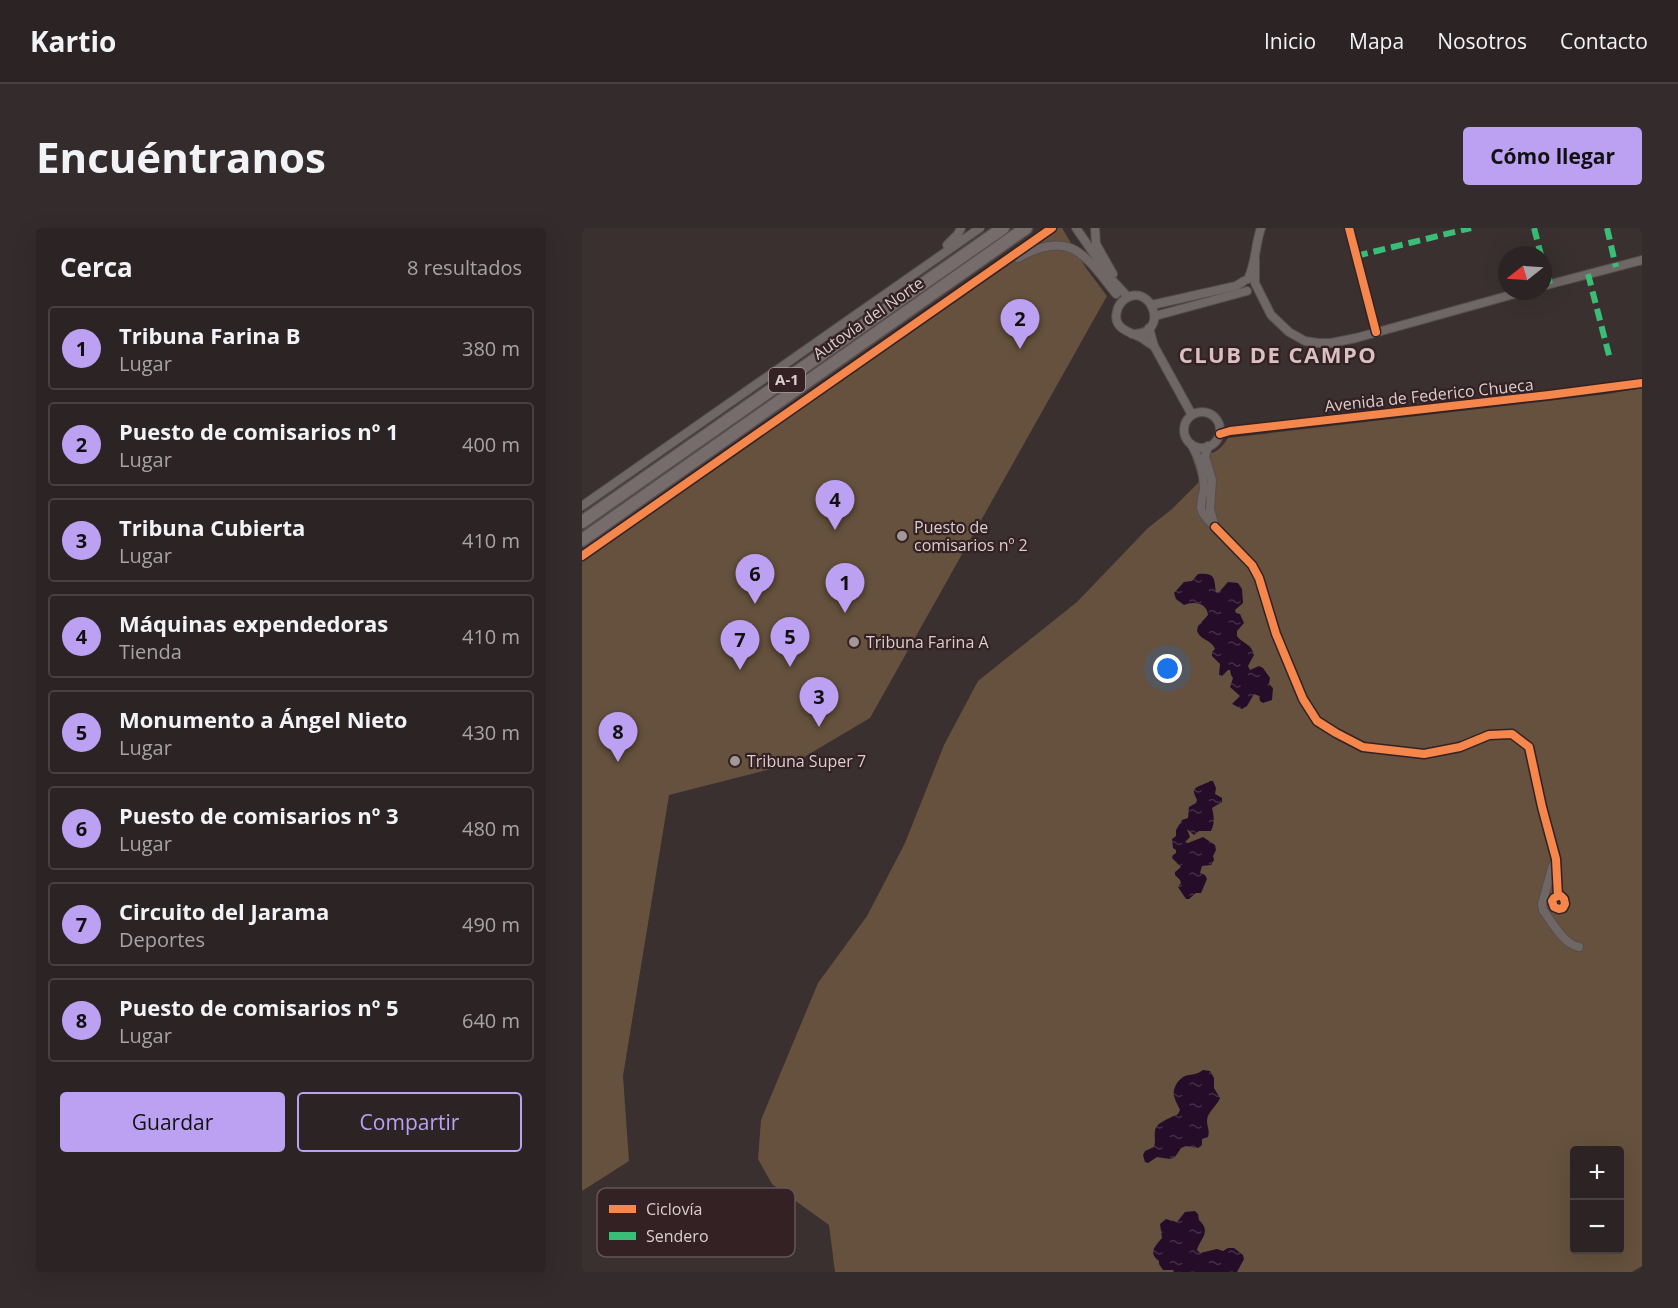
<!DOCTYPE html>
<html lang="es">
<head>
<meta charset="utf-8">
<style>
	body { margin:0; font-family:"Open Sans",sans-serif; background:#342c2c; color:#f1f3f6 }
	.controls { position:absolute; right:18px; bottom:18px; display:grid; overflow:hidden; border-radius:6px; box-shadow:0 6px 24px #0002 }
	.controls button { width:54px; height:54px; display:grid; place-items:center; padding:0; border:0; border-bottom:2px solid #484141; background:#2c2424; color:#f1f3f6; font:30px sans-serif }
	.compass { position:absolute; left:916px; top:18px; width:54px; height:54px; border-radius:50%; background:#2c2424; box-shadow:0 6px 24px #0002; rotate:253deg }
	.you { position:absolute; left:586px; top:441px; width:21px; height:21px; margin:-15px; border:4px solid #fff; border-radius:50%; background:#1a73e8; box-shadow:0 0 0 9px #1a73e833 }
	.badge { display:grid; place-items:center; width:39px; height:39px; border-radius:50%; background:#bca0f2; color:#111; font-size:20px; font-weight:700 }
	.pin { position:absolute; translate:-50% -50px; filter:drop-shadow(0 2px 3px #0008) }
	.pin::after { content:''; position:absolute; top:32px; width:21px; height:18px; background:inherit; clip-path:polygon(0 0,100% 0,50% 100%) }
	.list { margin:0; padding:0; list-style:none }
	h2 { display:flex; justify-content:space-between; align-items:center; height:78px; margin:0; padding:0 24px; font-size:26px }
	h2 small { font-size:20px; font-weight:400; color:#a6a4a6 }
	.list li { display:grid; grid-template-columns:39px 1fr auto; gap:18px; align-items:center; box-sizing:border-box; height:84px; margin:0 12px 12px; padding:0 12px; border:2px solid #484141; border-radius:6px }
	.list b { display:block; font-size:22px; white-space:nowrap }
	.list p { margin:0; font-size:20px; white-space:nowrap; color:#a6a4a6 }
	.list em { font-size:20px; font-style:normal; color:#a6a4a6 }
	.actions { display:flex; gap:12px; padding:18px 24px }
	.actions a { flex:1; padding:14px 0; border:2px solid #bca0f2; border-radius:6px; text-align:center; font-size:21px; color:#bca0f2 }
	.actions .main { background:#bca0f2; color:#111 }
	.map { position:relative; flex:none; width:1060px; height:1044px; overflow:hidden; border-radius:6px }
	header { display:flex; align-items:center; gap:36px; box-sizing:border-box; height:84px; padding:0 30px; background:#2c2424; border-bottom:2px solid #484141 }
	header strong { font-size:28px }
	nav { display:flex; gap:33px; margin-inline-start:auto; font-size:21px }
	.intro { display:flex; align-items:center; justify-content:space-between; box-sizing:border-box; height:144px; padding:0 36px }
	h1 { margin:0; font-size:42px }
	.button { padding:15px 27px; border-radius:6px; background:#bca0f2; color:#111; font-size:21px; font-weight:700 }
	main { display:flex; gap:36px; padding:0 36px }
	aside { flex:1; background:#2c2424; border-radius:6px; box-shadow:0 6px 24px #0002 }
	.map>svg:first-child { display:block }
	.green { fill:#65513d; fill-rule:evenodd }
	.water { fill:url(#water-ripples) }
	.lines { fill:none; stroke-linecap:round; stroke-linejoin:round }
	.minor-casing { stroke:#564d4d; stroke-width:10 }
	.highway-casing { stroke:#564d4d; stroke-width:15 }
	.minor { stroke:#6f6765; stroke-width:8 }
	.highway { stroke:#766c6c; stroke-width:12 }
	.quiet { stroke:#3abd76; stroke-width:6; stroke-dasharray:12 6; stroke-linecap:butt }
	.cycleway-casing { stroke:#342123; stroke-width:11 }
	.cycleway { stroke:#f5874c; stroke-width:8 }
	.poi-dot { fill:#a39797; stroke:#342123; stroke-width:2 }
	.labels { text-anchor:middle; stroke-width:4.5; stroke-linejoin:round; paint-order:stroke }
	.shield { fill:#342123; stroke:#a99a9b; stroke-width:1.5 }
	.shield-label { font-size:15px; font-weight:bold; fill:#dbcecf }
	.street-label { font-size:16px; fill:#dbcecf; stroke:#342123 }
	.poi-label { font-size:16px; fill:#dbcecf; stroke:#342123; text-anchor:start }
	.district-label { font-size:22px; font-weight:bold; letter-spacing:1.5px; fill:#dac0c2; stroke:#342123 }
	.key { fill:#342123; stroke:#665557; stroke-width:1.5 }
	.key-label { font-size:16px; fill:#dbcecf }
</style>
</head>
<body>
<header>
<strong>Kartio</strong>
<nav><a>Inicio</a><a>Mapa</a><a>Nosotros</a><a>Contacto</a></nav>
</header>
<div class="intro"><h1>Encuéntranos</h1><a class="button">Cómo llegar</a></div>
<main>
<aside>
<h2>Cerca<small>8 resultados</small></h2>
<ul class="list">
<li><span class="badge">1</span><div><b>Tribuna Farina B</b><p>Lugar</p></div><em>380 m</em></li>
<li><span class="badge">2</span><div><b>Puesto de comisarios nº 1</b><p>Lugar</p></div><em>400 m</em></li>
<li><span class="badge">3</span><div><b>Tribuna Cubierta</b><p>Lugar</p></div><em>410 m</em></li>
<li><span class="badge">4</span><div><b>Máquinas expendedoras</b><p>Tienda</p></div><em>410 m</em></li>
<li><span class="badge">5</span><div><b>Monumento a Ángel Nieto</b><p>Lugar</p></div><em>430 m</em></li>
<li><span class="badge">6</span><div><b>Puesto de comisarios nº 3</b><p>Lugar</p></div><em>480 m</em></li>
<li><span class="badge">7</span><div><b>Circuito del Jarama</b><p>Deportes</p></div><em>490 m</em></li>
<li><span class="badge">8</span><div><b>Puesto de comisarios nº 5</b><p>Lugar</p></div><em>640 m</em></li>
</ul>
<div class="actions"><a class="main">Guardar</a><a>Compartir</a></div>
</aside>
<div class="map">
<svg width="1060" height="1044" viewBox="0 0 1060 1044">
	<defs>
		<pattern id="water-ripples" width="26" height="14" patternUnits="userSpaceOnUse" patternTransform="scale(1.5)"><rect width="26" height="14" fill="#250d2a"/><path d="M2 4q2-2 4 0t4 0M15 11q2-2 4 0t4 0" fill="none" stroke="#442f48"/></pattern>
	</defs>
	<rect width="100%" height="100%" fill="#3a3030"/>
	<g class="green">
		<path d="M476,0H480L504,40L525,68L288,490L212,535L87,567L41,848L47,933L0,963V332L426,33Z"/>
		<path d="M1060,160V1038L1050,1044H253L247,997L190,956L176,931L179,892L236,755L285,688L323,615L362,517L396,453L495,374L566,300L590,281L618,253L608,223C628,228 635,227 646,210L1025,166ZM993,922H1038V1022H993Z"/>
	</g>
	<g class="water">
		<path d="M616,346C633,345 632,349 634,364H637L646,354L656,355L660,361L661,375L653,382L654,385L658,386L662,395L655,403V408C662,417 669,415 672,427L666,438L668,442L677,438L681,440L688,450L687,456L691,460L690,472L681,475L678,473L677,468L672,466L665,478L660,481L650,476L658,468L648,459L651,450L649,447L648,442H646L640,448L637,447L638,436L630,428V424L633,421C629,411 619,413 615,403L616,398L626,387C625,374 611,373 602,377L594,371L592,365L602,354L610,353Z"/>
		<path d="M628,553H631L634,560L633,566L640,570V574L630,580C632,588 633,595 629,603H617L612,607L605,601L608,609L603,614L606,615L621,609C625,612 629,614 633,617L634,622L631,628L632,632L629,637L620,638L618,645L623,647L625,651L619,665H614L607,671H604L596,659L599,655L598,652L593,647V644L599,639L590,630L591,627L594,625V622L591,620L590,611L594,608V602L600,592L606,590L607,579L614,575L615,572C614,569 612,567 612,564C611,558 623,557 628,553Z"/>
		<path d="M621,842L628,843L632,850V860L638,870C635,878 625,884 625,893C625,899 628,902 626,909L620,911V917L616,920L604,918L599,920L593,929L588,931L575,929L566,935L563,934L561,927L563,923L572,919C574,913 572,909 573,903C574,894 589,890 596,886L598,882C596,877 593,873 592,868C590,861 596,851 603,848C610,846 615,847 621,842Z"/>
		<path d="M613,983L616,986L617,992C630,1004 618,1011 615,1022L618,1025L635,1021L641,1023L646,1020H652L661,1027L662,1031L655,1044H592L591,1042H581L577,1036V1033C566,1025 573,1018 580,1010L578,996L584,991L595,994L603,984Z"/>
	</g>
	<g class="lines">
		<g class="minor-casing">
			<g id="minor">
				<path d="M494,0L530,52L546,69"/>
				<path d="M513,0L514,16L531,46"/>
				<path d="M767,0L794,104"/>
				<path d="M365,17L376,6L379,0"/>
				<path d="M436,30C488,0 503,27 534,66"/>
				<path d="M673,31V55L689,87L707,104L723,113L736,115H749L774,110L943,63"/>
				<path d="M666,51C674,35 673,17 679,0"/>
				<path d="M961,58L1060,32"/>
				<path d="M570,77L654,58L662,53"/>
				<path d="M573,88L665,63"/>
				<path d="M567,100L572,118L610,187"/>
				<path d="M550,106C590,107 569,53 543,71C539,74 536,78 535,83C530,101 548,104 560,110C564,113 568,116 572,118"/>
				<circle cx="620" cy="202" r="18"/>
				<path d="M638,206L648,203L967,167L1060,155"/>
				<path d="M609,216C617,229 622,246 622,261C621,267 619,274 619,280C620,287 628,294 633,299L628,281L630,252L623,228L626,218"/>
				<path d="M0,278L398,0"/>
				<path d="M633,299L670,337L677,350L694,406L721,471L735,493L754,505L781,519L842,526L878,519L907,507L930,506L947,519L960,579L974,631L976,668L972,670L970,673L972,679L977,681L981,680L983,676L982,671L979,668H976"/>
				<path d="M0,328L470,0"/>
				<path d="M974,631L970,640L960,676L961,682C970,694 981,716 997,719"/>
			</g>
		</g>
		<g class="highway-casing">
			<g id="highway">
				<path d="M0,294L421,0"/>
				<path d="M0,312L444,0"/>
			</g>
		</g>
		<use href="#minor" class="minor"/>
		<use href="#highway" class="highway"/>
		<g class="quiet">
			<path d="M952,0L959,27"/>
			<path d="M1025,0L1034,39"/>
			<path d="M774,28L889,0"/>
			<path d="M961,32L968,56"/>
			<path d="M1006,46L1028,131"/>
		</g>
		<g class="cycleway-casing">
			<g id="cycleway">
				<path d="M767,0L794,104"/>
				<path d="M638,206L648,203L967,167L1060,155"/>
				<path d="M633,299L670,337L677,350L694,406L721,471L735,493L754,505L781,519L842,526L878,519L907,507L930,506L947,519L960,579L974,631L976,668L972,670L970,673L972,679L977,681L981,680L983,676L982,671L979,668H976"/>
				<path d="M0,328L470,0"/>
			</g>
		</g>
		<use href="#cycleway" class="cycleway"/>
	</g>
	<g class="poi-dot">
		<circle cx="320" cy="308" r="6"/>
		<circle cx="272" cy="414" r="6"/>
		<circle cx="153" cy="533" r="6"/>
	</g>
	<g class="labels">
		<rect class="shield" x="187" y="140" width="36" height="24" rx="4.5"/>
		<g class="shield-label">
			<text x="205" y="157">A-1</text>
		</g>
		<g class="street-label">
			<text transform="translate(286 90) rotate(-35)" y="6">Autovía del Norte</text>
			<text transform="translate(847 167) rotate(-6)" y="6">Avenida de Federico Chueca</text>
		</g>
		<g class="poi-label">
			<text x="332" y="305">Puesto de<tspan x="332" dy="18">comisarios nº 2</tspan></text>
			<text x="284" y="420">Tribuna Farina A</text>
			<text x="165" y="539">Tribuna Super 7</text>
		</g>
		<g class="district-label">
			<text x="696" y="135">CLUB DE CAMPO</text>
		</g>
	</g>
	<rect x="15" y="960" width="198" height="69" rx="9" class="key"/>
	<rect x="27" y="977" width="27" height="8" fill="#f5874c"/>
	<rect x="27" y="1004" width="27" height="8" fill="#3abd76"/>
	<g class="key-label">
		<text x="64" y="987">Ciclovía</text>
		<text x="64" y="1014">Sendero</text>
	</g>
</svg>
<div class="controls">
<button>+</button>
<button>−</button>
</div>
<svg class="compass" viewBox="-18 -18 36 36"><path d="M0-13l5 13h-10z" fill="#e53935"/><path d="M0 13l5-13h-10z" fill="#a6a4a6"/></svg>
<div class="you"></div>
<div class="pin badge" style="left:263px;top:385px">1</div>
<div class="pin badge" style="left:438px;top:121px">2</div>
<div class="pin badge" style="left:237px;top:499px">3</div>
<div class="pin badge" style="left:253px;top:302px">4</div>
<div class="pin badge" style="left:208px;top:439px">5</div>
<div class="pin badge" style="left:173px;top:376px">6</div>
<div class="pin badge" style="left:158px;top:442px">7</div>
<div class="pin badge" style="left:36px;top:534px">8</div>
</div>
</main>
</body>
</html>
